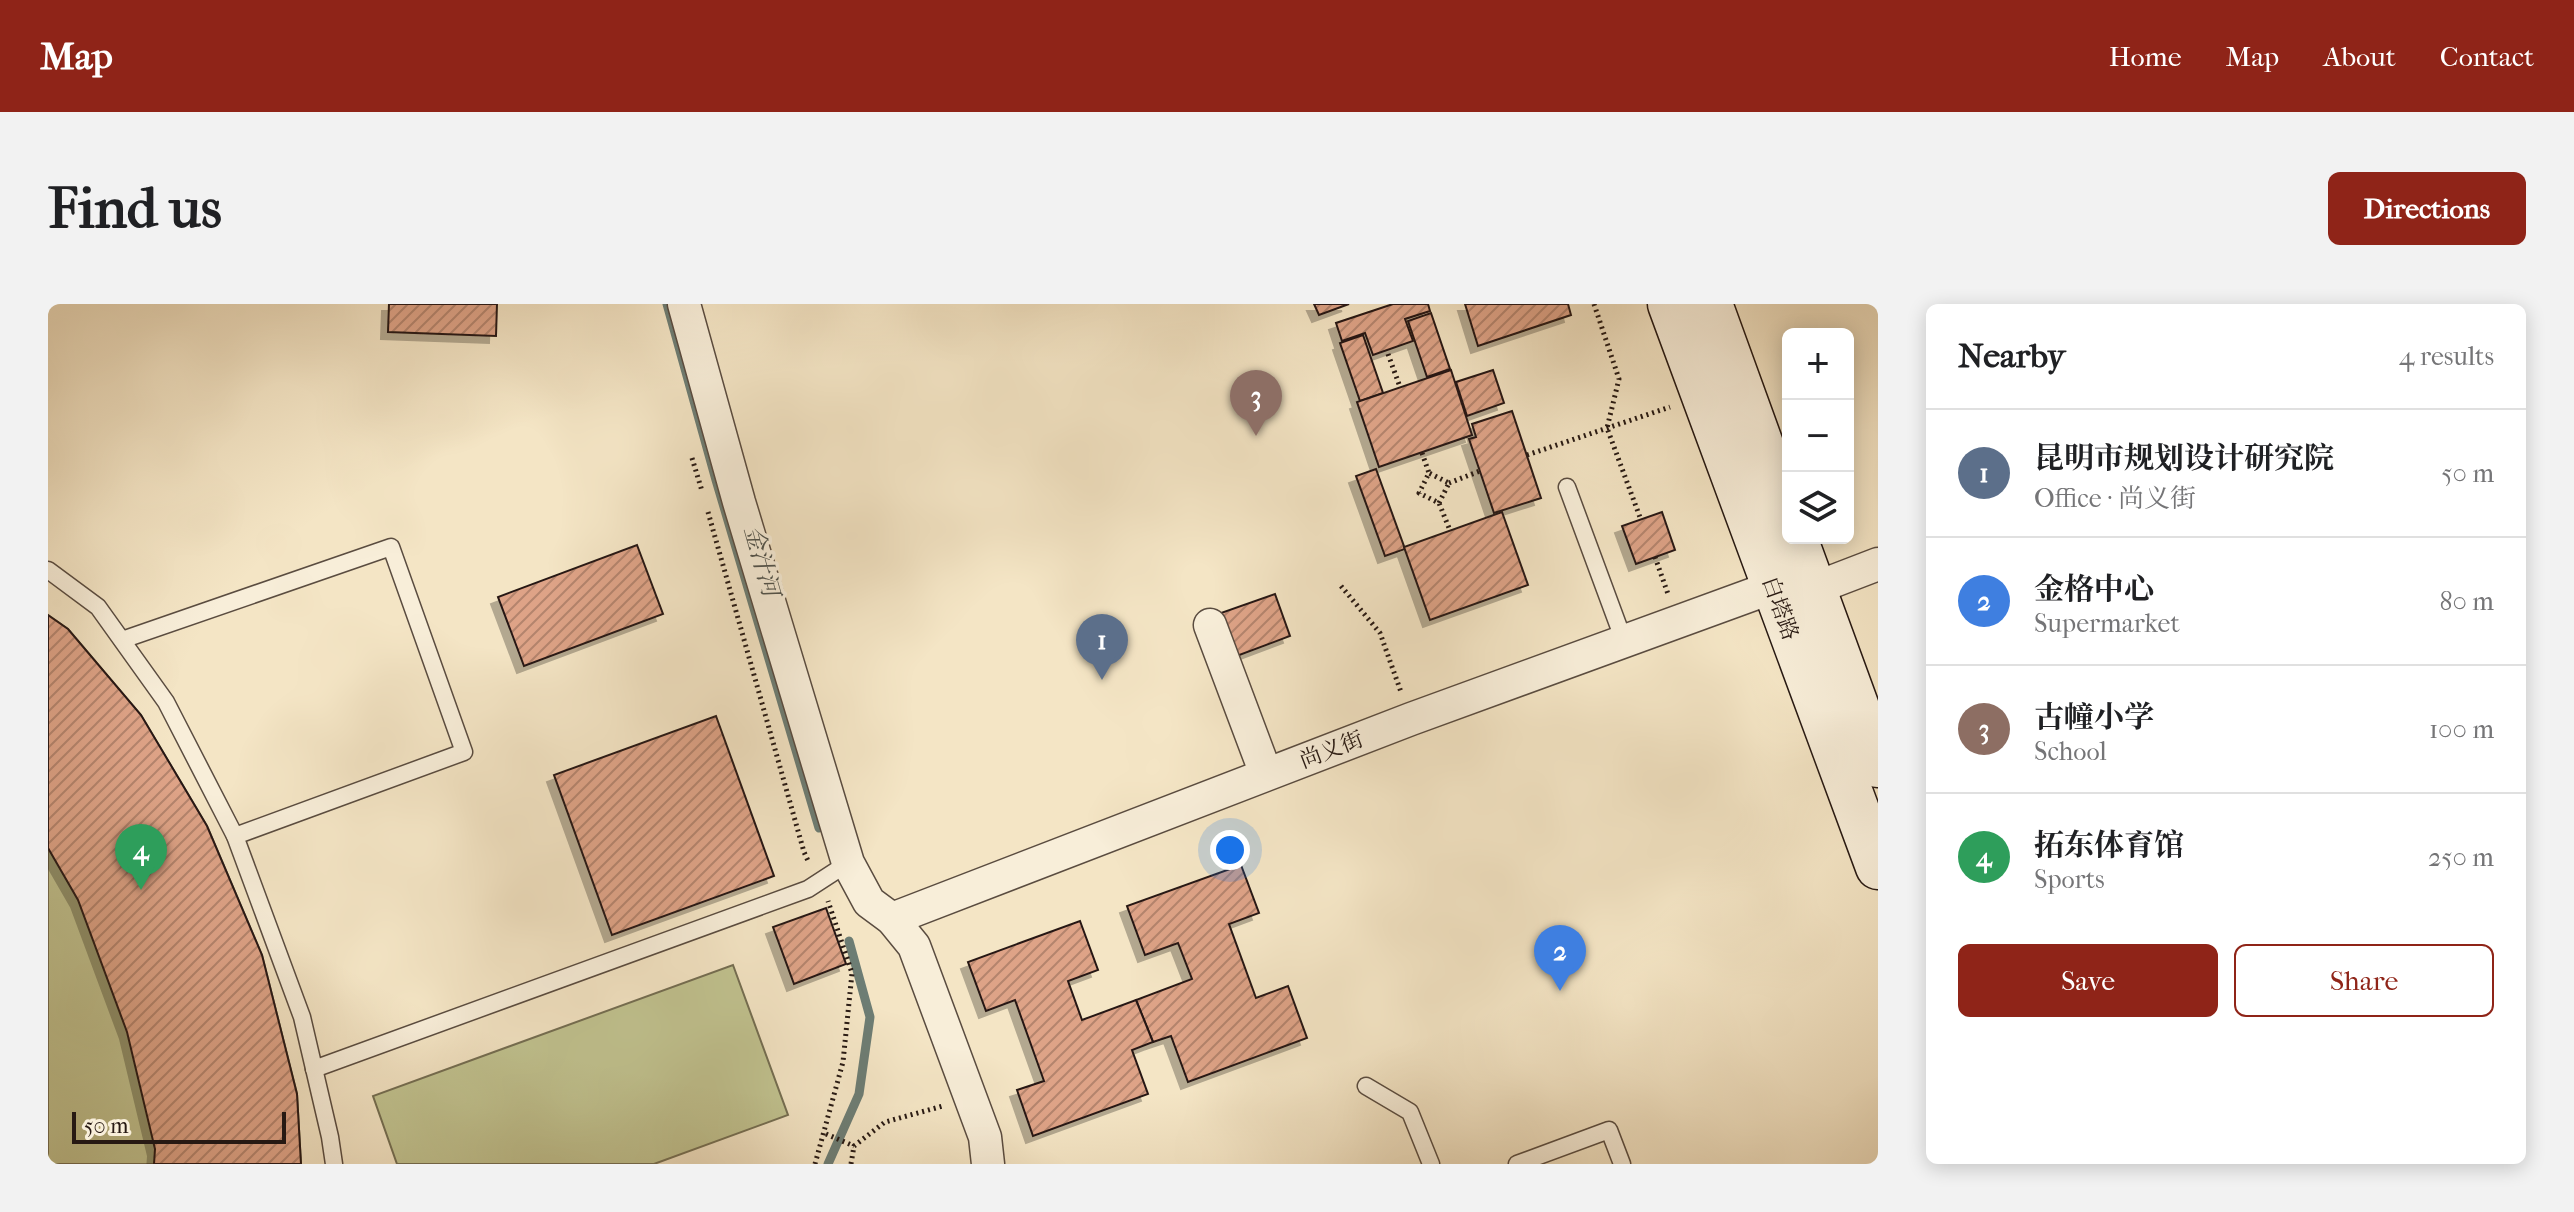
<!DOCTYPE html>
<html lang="en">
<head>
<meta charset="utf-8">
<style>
	body { margin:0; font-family:"IM FELL French Canon","Noto Serif SC",serif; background:#f2f2f2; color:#202124 }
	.controls { position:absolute; right:24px; top:24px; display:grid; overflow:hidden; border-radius:12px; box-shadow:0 4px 20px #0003 }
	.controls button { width:72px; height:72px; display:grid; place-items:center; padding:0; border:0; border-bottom:2px solid #e0e0e0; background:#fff; color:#202124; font:40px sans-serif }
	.scale { position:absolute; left:24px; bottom:20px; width:214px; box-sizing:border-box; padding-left:8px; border:4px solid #271913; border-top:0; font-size:22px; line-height:28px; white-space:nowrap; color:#271913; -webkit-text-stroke:6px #f8eed9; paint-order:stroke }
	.you { position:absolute; left:1182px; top:546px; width:28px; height:28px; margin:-20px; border:6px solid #fff; border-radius:50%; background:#1a73e8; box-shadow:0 0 0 12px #1a73e833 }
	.badge { display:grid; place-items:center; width:52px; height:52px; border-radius:50%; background:#8f2418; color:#fff; font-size:26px; font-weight:700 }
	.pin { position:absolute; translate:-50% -66px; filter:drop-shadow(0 2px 4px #0008) }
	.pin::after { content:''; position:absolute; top:42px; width:28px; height:24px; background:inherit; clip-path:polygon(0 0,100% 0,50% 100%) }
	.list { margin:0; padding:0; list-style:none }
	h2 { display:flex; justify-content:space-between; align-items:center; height:104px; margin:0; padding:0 32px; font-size:34px }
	h2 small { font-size:26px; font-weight:400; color:#757577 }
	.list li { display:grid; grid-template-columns:52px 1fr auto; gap:24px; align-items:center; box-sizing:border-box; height:128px; padding:0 32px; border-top:2px solid #e0e0e0 }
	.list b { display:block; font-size:30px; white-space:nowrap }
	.list p { margin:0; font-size:26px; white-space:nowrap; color:#757577 }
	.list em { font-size:26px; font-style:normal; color:#757577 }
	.actions { display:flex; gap:16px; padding:24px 32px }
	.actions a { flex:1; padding:18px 0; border:2px solid #8f2418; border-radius:12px; text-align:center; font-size:28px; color:#8f2418 }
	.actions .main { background:#8f2418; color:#fff }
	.icon { flex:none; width:44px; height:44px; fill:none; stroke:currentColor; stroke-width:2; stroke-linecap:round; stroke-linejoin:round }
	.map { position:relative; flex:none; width:1830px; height:860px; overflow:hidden; border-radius:12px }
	header { display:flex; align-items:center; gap:48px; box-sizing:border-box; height:112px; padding:0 40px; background:#8f2418; color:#fff }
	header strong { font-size:38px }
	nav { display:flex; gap:44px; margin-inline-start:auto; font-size:28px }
	.intro { display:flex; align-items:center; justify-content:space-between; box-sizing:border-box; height:192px; padding:0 48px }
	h1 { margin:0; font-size:56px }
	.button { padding:20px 36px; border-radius:12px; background:#8f2418; color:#fff; font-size:28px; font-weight:700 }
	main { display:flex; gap:48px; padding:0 48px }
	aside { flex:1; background:#fff; border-radius:12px; box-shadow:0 4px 20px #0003 }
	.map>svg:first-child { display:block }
	.grass { fill:#c1c390; stroke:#746e52; stroke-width:2 }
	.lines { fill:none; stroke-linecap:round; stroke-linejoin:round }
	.stream { stroke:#6d7d74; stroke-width:9 }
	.building { fill:url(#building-hatch); stroke:#271913; stroke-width:2; filter:url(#shadow) }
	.lane-casing { stroke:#5a4c40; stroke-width:19 }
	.street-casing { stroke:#5a4c40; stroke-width:35 }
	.secondary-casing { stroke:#271913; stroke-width:47 }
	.path { stroke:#271913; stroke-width:5; stroke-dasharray:2 4; stroke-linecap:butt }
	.lane { stroke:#f8eed9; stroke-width:16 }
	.street { stroke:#f8eed9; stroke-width:32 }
	.secondary { stroke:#f8eed9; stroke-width:44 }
	.labels { text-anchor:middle; stroke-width:7; stroke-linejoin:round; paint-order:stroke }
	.street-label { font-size:22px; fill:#271913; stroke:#f8eed9 }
	.water-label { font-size:24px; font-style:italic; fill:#50534c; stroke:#f8eed9 }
</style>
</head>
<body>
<header>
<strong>Map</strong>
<nav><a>Home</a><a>Map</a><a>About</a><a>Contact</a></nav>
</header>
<div class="intro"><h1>Find us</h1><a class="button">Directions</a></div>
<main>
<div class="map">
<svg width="1830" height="860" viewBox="0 0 1830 860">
	<defs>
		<pattern id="building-hatch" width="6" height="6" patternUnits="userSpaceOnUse" patternTransform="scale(2)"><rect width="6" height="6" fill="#dea387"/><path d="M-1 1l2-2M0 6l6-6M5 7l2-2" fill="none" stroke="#b4846d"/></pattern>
		<filter id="shadow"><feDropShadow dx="-7" dy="7" stdDeviation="0" flood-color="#0004"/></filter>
	</defs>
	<rect width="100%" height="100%" fill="#f4e5c5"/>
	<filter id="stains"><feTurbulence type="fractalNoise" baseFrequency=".0025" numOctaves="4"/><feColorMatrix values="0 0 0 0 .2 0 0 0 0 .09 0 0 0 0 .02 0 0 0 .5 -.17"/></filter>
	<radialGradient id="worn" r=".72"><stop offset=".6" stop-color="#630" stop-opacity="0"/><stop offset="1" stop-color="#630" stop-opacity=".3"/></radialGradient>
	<g class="grass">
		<path d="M0,311L20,325L93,411L159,522L214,651L249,790L253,860H0Z"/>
		<path d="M685,661L740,811L606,860H349L325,792Z"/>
	</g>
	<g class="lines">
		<g class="stream">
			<path d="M619,0L668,176L771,524"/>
			<path d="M780,860L811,790L822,713L801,637"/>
		</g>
	</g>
	<g class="building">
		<path d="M341,0H449L448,32L340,28Z"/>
		<path d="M1266,0H1301L1271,11Z"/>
		<path d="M1345,0H1380L1382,7L1357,15L1365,37L1325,51L1317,29L1294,37L1288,19Z"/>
		<path d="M1417,0H1520L1523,11L1430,42Z"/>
		<path d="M1383,9L1402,65L1379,73L1360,17Z"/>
		<path d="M1315,31L1335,89L1312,97L1292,39Z"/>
		<path d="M1403,66L1424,131L1331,163L1309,98Z"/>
		<path d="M1445,66L1456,99L1419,112L1408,78Z"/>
		<path d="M1464,107L1493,194L1446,209L1421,135L1428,133L1424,120Z"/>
		<path d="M1328,165L1357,245L1337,252L1308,172Z"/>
		<path d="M1454,208L1480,281L1382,316L1356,243Z"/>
		<path d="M1614,208L1627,246L1588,260L1574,222Z"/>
		<path d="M589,241L615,310L476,362L450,293Z"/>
		<path d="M1227,290L1242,332L1186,353L1170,310Z"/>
		<path d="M0,311L20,325L93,411L159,522L214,651L249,790L253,860H106L107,845L79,728L30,596L0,544Z"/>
		<path d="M668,412L726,572L564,631L506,471Z"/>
		<path d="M1193,561L1211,609L1181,620L1208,694L1240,682L1259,734L1140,778L1123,732L1105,738L1088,696L1144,675L1130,639L1097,651L1079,602Z"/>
		<path d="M778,604L798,660L746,680L725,623Z"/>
		<path d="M1032,617L1050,666L1020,677L1034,716L1088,696L1105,738L1084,746L1100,790L985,832L969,786L996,777L967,696L938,707L920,658Z"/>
	</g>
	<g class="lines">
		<g class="lane-casing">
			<g id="lane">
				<path d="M1519,183L1576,337"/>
				<path d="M0,266L50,303L118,398L187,532L254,713L282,833L286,860"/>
				<path d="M74,336L343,243L416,448L187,532"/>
				<path d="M266,765L760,585L800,559"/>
				<path d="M1318,782L1362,808L1383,860"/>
				<path d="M1469,860L1561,826L1574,860"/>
			</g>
		</g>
		<g class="street-casing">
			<g id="street">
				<path d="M636,0L691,198L800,559L821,598L844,615L866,642L937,833L940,860"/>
				<path d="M1765,285L1830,260"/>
				<path d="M1162,321L1218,470"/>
				<path d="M844,615L1363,415L1725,283"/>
			</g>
		</g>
		<g class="secondary-casing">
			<g id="secondary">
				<path d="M1622,0L1830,563"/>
				<path d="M1662,0L1740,215"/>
				<path d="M1747,234L1830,461"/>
			</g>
		</g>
		<g class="path">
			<path d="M1546,0L1571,75L1559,124L1593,216"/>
			<path d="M1340,50L1352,83"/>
			<path d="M1374,149L1381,169"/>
			<path d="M1479,151L1622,103"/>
			<path d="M644,154L654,187"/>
			<path d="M1401,179L1432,167"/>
			<path d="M1391,199L1401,179L1381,169L1371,189L1391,199L1401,224"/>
			<path d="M660,208L756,548L761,559"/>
			<path d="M1607,253L1620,290"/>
			<path d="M1293,282L1332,329L1353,388"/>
			<path d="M778,830L806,842"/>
			<path d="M767,860L795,758L804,669L780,597"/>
			<path d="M803,860L806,842L837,818L895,802"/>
		</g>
		<use href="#lane" class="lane"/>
		<use href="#street" class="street"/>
		<use href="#secondary" class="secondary"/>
	</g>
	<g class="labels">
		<g class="street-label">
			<text transform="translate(1733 304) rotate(70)" y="8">白塔路</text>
			<text transform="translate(1283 445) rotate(-21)" y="8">尚义街</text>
		</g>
		<g class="water-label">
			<text transform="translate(714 257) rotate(74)" y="8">金汁河</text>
		</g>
	</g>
	<rect width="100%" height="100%" filter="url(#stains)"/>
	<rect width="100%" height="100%" fill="url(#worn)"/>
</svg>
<div class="controls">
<button>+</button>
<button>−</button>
<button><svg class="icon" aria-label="layers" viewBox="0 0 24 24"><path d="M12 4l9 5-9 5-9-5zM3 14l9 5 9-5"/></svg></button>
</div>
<div class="scale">50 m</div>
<div class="you"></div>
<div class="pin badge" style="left:1054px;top:376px;background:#5c6f8a">1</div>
<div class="pin badge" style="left:1512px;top:687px;background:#3f7fe0">2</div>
<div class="pin badge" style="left:1208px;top:132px;background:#8d6e63">3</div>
<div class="pin badge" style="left:93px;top:586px;background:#2e9e5b">4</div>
</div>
<aside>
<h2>Nearby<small>4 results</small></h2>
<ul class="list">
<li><span class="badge" style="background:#5c6f8a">1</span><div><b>昆明市规划设计研究院</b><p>Office · 尚义街</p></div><em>50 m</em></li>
<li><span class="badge" style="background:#3f7fe0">2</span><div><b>金格中心</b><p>Supermarket</p></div><em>80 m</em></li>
<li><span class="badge" style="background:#8d6e63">3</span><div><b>古幢小学</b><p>School</p></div><em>100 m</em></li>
<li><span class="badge" style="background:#2e9e5b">4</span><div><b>拓东体育馆</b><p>Sports</p></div><em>250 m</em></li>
</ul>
<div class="actions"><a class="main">Save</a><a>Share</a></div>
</aside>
</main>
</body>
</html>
